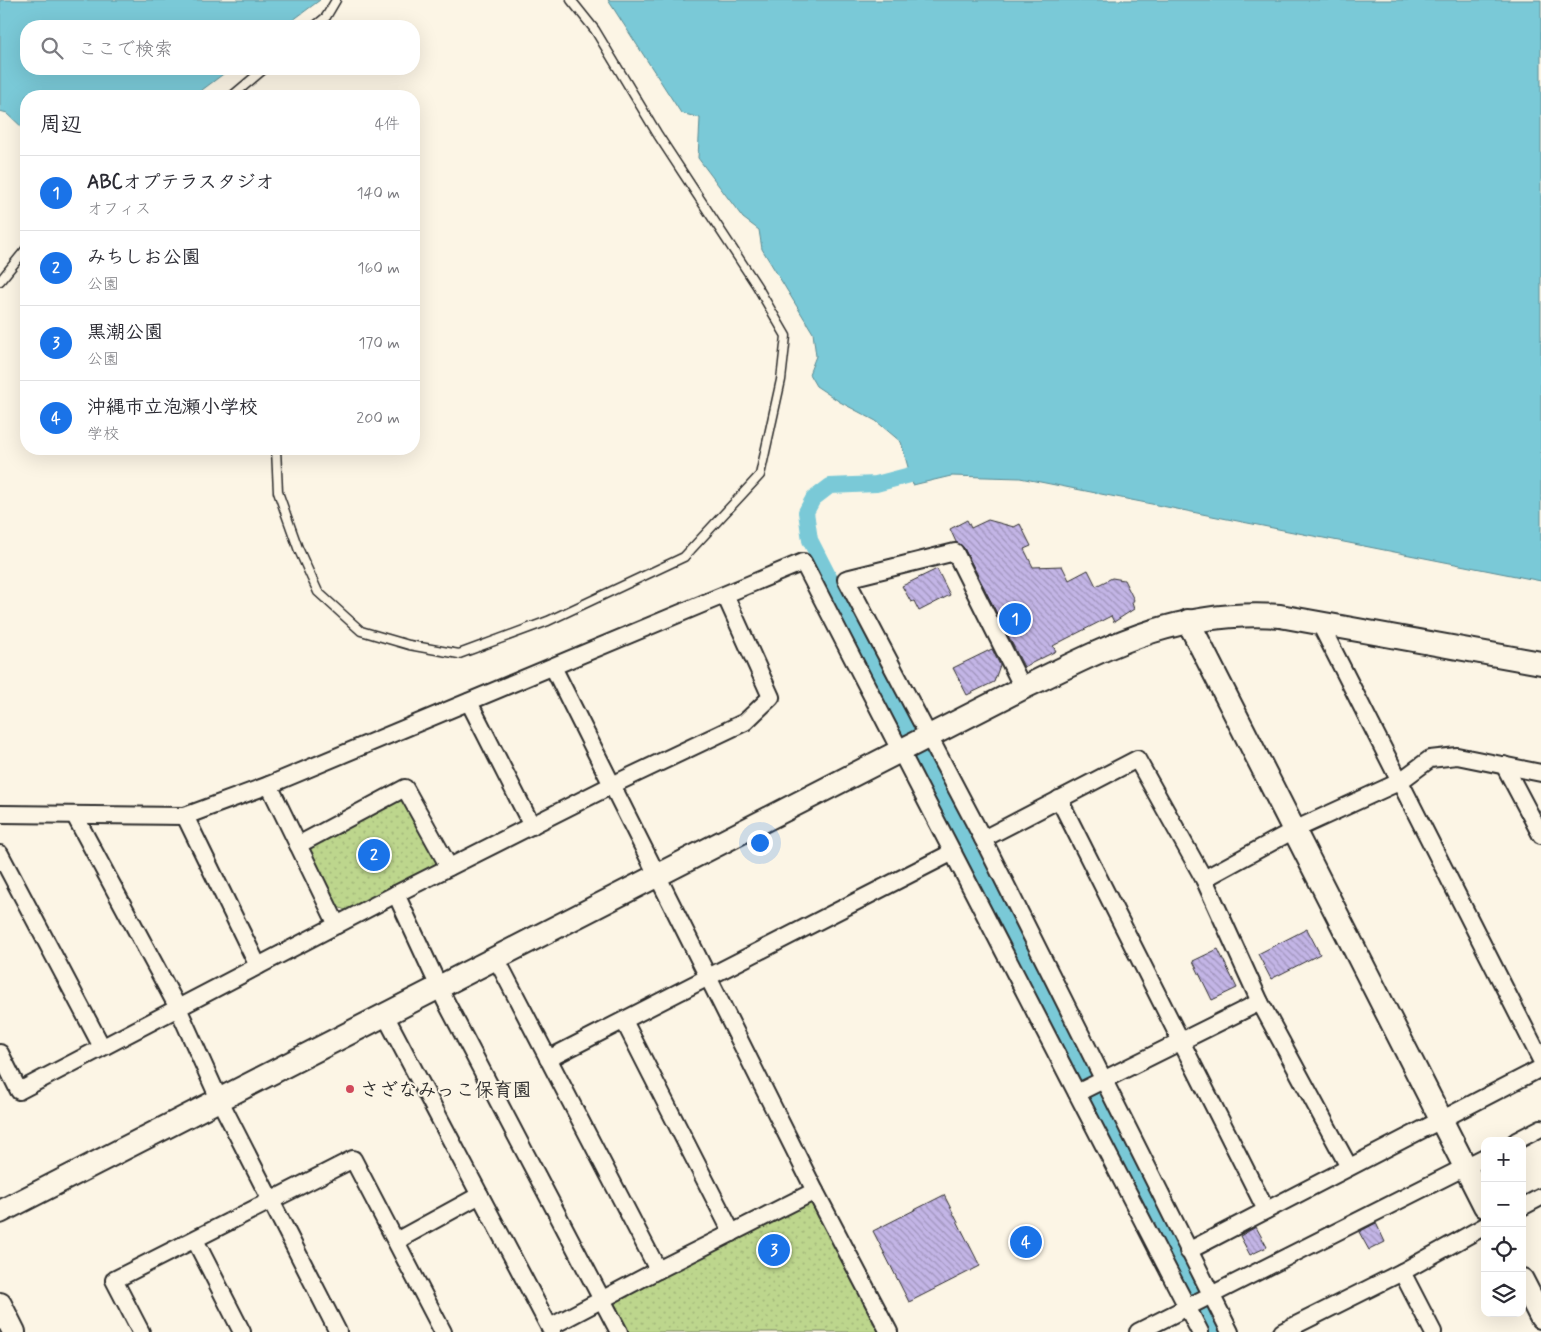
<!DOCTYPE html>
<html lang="ja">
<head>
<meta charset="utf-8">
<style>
	body { margin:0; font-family:Mynerve,"Klee One",sans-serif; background:#f7f7f7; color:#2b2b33 }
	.controls { position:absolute; right:15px; bottom:15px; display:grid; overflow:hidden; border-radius:10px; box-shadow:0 5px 20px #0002 }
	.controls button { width:45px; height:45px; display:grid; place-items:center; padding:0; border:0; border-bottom:1px solid #e1e1e2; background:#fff; color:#2b2b33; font:25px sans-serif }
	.you { position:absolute; left:759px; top:842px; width:18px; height:18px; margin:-12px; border:4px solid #fff; border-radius:50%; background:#1a73e8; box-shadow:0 0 0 8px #1a73e833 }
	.badge { display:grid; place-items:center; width:32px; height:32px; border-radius:50%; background:#1a73e8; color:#fff; font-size:16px; font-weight:700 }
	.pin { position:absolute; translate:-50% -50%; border:2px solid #fff; box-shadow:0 1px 5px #0006 }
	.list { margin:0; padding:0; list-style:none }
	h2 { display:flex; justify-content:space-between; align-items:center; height:65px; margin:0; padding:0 20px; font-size:21px }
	h2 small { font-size:16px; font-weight:400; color:#7c7c81 }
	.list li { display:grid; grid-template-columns:32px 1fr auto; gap:15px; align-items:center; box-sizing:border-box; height:75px; padding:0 20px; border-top:1px solid #e1e1e2 }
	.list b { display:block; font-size:19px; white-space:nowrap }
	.list p { margin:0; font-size:16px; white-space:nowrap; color:#7c7c81 }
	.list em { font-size:16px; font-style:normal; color:#7c7c81 }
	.icon { flex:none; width:28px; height:28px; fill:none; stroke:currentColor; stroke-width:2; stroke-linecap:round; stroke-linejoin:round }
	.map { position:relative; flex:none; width:1541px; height:1332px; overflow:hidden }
	.search { position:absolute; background:#fff; box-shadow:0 5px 20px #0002; left:20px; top:20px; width:400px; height:55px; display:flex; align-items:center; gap:12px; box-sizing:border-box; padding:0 18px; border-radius:20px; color:#7c7c81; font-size:19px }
	.panel { position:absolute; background:#fff; box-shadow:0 5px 20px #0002; left:20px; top:90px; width:400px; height:365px; border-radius:20px }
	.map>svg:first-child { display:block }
	.park { fill:url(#park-dots); stroke:#74805c }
	.water { fill:#7ac9d7; stroke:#5a8a92 }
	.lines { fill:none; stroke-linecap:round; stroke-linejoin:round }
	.canal { stroke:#7ac9d7; stroke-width:16 }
	.building { fill:url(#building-back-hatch); stroke:#2b2b2b }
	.lane-casing { stroke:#2b2b2b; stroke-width:11 }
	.street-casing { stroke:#2b2b2b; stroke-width:20 }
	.secondary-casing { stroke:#2b2b2b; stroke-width:26 }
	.lane { stroke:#fcf5e5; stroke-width:8 }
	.street { stroke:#fcf5e5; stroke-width:16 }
	.secondary { stroke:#fcf5e5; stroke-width:22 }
	.poi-dot { fill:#d1495b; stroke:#fcf5e5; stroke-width:2 }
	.labels { text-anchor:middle; stroke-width:4; stroke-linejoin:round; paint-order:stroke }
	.poi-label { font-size:19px; font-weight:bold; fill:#2b2b2b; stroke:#fcf5e5; text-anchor:start }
</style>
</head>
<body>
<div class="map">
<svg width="1541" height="1332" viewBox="0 0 1541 1332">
	<defs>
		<pattern id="park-dots" width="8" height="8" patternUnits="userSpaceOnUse" patternTransform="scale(1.25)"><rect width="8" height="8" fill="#bdd68d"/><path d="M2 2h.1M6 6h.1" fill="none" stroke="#a3b87a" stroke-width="1.8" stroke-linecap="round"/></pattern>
		<pattern id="building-back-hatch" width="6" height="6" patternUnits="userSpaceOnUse" patternTransform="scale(1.25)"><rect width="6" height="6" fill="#c3b5e6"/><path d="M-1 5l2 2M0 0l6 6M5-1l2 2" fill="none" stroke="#9f93bb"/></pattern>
	</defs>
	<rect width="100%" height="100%" fill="#fcf5e5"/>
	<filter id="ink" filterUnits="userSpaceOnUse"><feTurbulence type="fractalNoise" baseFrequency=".02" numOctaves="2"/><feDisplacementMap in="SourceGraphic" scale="10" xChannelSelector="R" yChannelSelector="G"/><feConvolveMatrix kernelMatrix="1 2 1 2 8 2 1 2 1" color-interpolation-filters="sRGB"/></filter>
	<g filter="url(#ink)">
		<g class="park">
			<path d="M398,795L408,800L438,857L433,870L350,912L338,907L310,853L311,843Z"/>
			<path d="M811,1198L880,1332H624L609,1302Z"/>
		</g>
		<g class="water">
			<path d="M0,0H320L285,26H26V69H230L194,96H26V131L7,113L0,111Z"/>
			<path d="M608,0H1541V581L1020,478L951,476L913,485L901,442L876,421L840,402L816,386L809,374L816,356L813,333L762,249L759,230L743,218L698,158L700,118L681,113Z"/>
		</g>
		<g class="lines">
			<path class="canal" d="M914,474L876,484L830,486L813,499L806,512L810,540L1215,1332"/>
		</g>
		<g class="building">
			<path d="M967,520L971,528L988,520L1014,527L1020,524L1031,546L1024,549L1033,567L1062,566L1069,580L1088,570L1096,586L1112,578L1124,580L1134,600L1132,603L1134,609L1114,622L1111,616L1064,640L1053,646L1056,651L1024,667L964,548L956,542L950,529Z"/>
			<path d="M937,569L950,595L919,611L914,601L911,602L902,586Z"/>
			<path d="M992,649L1000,665L994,682L967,695L953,668Z"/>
			<path d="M1307,929L1320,954L1271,979L1258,954Z"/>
			<path d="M1218,949L1237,988L1212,1000L1193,961Z"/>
			<path d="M944,1195L980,1266L909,1302L873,1231Z"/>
			<path d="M1376,1223L1385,1242L1369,1250L1359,1232Z"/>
			<path d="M1256,1227L1267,1247L1250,1255L1240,1236Z"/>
		</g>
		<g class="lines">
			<g class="lane-casing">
				<g id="lane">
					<path d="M315,26L326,17L336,0"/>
					<path d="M232,96L264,69"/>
					<path d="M0,281L26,249"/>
					<path d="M276,449L278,492L298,548L318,592L361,631L409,645L459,654L548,621L684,557L760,475L781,380L786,336L757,286L658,135L595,30L571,0"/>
				</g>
			</g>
			<g class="street-casing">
				<g id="street">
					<path d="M1319,622L1541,1060"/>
					<path d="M553,667L815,1191L889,1332"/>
					<path d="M1023,688L955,552L846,579L983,839L1230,1332"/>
					<path d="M469,702L532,826"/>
					<path d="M1504,765L1541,835"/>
					<path d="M269,785L337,925"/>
					<path d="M1059,799L1266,1210"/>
					<path d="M0,814L185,816L269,785L803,562L1200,1332"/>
					<path d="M75,816L178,1008L219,1099L338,1332"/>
					<path d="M185,816L258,966"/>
					<path d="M983,839L1137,759L1204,879L1260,1002L1349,1167"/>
					<path d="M298,845L405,788L449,867"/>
					<path d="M0,854L102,1047"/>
					<path d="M1204,879L1294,830L1399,782L1430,759L1457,756L1541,773"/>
					<path d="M396,894L445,1000L619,1332"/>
					<path d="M496,958L658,1270L815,1191"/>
					<path d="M385,1015L552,1332"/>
					<path d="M624,1021L732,1233"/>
					<path d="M0,1053L19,1091L396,894L612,785L745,722L771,697L725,595"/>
					<path d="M548,1059L953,852"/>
					<path d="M1077,1093L1260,1002"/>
					<path d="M1516,1141L1541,1128"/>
					<path d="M1522,1207L1541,1197"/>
					<path d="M195,1240L242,1332"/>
					<path d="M396,1241L480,1195"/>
					<path d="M1188,1251L1541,1068"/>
					<path d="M1402,1272L1433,1332"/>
					<path d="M550,1327L658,1270"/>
					<path d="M141,1332L114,1280L353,1159L443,1332"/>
					<path d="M1138,1332L1485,1157"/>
					<path d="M1282,1332L1402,1272L1485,1226"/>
				</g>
			</g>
			<g class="secondary-casing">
				<g id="secondary">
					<path d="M1188,621L1485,1206"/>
					<path d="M0,1212L1023,688C1111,645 1178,609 1280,616L1541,663"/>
					<path d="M1522,1280L1541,1317"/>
					<path d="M0,1304L14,1332"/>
				</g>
			</g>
			<use href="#lane" class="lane"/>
			<use href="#street" class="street"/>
			<use href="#secondary" class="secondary"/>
		</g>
	</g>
	<circle class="poi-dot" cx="350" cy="1089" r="5"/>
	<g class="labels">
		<g class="poi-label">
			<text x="360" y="1096">さざなみっこ保育園</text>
		</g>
	</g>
</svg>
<div class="controls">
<button>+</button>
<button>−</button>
<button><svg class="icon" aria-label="locate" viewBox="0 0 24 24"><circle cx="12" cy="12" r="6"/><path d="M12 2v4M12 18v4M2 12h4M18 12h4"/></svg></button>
<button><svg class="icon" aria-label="layers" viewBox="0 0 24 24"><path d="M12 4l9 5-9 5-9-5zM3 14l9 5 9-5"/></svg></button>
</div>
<div class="you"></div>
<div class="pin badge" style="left:1015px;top:619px">1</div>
<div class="pin badge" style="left:374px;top:855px">2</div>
<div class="pin badge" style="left:774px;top:1250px">3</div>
<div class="pin badge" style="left:1026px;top:1242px">4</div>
<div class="search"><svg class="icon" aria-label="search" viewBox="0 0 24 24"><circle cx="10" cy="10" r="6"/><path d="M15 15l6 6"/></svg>ここで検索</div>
<section class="panel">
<h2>周辺<small>4件</small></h2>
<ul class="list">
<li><span class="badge">1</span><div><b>ABCオプテラスタジオ</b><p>オフィス</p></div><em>140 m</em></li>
<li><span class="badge">2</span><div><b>みちしお公園</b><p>公園</p></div><em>160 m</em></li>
<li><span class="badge">3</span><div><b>黒潮公園</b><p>公園</p></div><em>170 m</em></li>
<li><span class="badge">4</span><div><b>沖縄市立泡瀬小学校</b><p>学校</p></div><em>200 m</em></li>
</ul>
</section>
</div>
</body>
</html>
